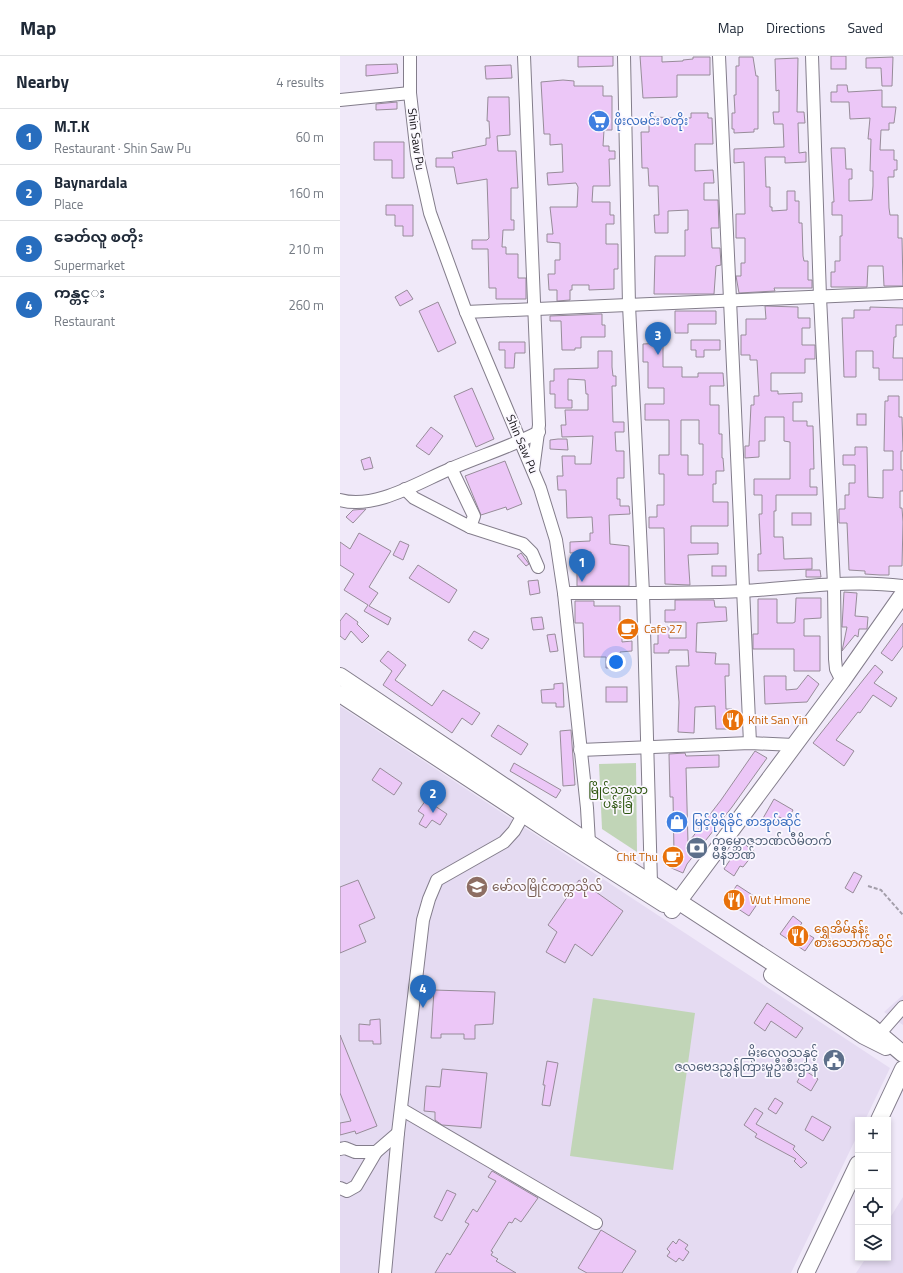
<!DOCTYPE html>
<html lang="en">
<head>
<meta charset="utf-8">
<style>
	body { margin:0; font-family:"Titillium Web","Noto Sans Myanmar",sans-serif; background:#f2f2f3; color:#1f2937 }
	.controls { position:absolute; right:12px; bottom:12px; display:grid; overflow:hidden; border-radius:0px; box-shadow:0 2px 6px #0003 }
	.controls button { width:36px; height:36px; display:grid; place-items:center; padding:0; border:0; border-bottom:1px solid #e0e1e3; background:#fff; color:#1f2937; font:20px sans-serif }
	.you { position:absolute; left:276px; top:606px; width:14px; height:14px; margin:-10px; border:3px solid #fff; border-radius:50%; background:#1a73e8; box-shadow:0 0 0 6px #1a73e833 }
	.badge { display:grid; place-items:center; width:26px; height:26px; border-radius:50%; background:#276dbe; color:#fff; font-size:13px; font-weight:700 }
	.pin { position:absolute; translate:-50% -33px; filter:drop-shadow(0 1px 2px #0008) }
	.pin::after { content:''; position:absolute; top:21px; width:14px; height:12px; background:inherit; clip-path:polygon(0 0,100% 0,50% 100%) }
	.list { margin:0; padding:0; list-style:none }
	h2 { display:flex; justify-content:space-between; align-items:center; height:52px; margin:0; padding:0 16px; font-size:17px }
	h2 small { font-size:13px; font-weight:400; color:#747a83 }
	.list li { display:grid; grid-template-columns:26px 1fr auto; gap:12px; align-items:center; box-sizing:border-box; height:56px; padding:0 16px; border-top:1px solid #e0e1e3 }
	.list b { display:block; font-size:15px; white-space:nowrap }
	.list p { margin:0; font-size:13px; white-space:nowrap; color:#747a83 }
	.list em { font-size:13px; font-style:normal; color:#747a83 }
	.icon { flex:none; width:22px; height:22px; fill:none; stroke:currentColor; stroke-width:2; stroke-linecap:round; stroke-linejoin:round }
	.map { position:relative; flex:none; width:563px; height:1217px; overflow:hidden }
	header { display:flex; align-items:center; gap:24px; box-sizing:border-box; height:56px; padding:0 20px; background:#fff; border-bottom:1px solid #e0e1e3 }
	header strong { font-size:19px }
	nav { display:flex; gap:22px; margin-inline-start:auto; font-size:14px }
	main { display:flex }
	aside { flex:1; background:#fff }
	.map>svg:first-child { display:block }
	.built { fill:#e5dbf2 }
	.green { fill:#c1d5b7 }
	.building { fill:#ecc7f7; stroke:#978c99; fill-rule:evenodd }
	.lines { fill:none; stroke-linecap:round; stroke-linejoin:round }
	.minor-casing { stroke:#837d8b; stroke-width:14 }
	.major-casing { stroke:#837d8b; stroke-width:18 }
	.path { stroke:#a39eaa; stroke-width:2; stroke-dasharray:4 2; stroke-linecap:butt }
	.minor { stroke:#fff; stroke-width:12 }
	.major { stroke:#fff; stroke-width:16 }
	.labels { text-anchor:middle; stroke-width:3.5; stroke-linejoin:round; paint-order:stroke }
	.shop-label { font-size:12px; fill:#366cbe; stroke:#fbf8ff; text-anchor:start }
	.street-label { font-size:12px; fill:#151318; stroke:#fbf8ff }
	.food-label { font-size:12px; fill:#c56008; stroke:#fbf8ff; text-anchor:start }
	.park-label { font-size:12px; fill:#2c540e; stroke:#fbf8ff }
	.service-label { font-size:12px; fill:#4e5e75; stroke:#fbf8ff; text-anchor:start }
	.education-label { font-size:12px; fill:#785e54; stroke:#fbf8ff; text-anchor:start }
</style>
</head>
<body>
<header>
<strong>Map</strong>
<nav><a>Map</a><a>Directions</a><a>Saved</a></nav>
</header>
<main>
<aside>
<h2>Nearby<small>4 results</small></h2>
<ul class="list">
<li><span class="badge">1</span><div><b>M.T.K</b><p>Restaurant · Shin Saw Pu</p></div><em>60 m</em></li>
<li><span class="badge">2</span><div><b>Baynardala</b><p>Place</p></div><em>160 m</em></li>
<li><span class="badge">3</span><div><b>ခေတ်လူ စတိုး</b><p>Supermarket</p></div><em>210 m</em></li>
<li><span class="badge">4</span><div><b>ကန္တင္း</b><p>Restaurant</p></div><em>260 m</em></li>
</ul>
</aside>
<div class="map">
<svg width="563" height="1217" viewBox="0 0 563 1217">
	<rect width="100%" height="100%" fill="#f0e9f9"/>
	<g class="built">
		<path d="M0,650L550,1012L525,1064H518V1078L451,1217H0Z"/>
		<path d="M563,939V969L544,956Z"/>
		<path d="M563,1141V1217H516L526,1202H548V1165Z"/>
	</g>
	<g class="green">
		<path d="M296,707L297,796L262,773L259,708Z"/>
		<path d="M253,942L355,957L333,1114L230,1100Z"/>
	</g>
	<g class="building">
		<path d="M238,0H273V10L238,11Z"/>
		<path d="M300,0H322V6L343,5V4L353,3V1H370V19H337V41L303,42Z"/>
		<rect x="491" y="0" width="15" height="13"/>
		<path d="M399,1H413L416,20H418V73H414V76L394,77V73H392V57H395L394,39H396V10H399Z"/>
		<path d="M553,1L552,30H542L541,12H526V2Z"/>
		<path d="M458,2L457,56H464L465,67H458L459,97L466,96V106L445,107V101H425L426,131H430V151H432V155L447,154V135H455V145H459V167H462L463,200L464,205H468V224H472V232H434L435,235L399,237L396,220H401V207H405V182H396V158H405L404,106L394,107V93L444,91L443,68H434L433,56H439V34L436,35L435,3Z"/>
		<path d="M57,8L58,17L26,20V9Z"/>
		<path d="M171,9L172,22L146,23L145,10Z"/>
		<path d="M223,24L234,25V30H263V40H272V74H264L263,90H269V95H275V103H269L270,130H253L252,146H270V159H274V168H266V188H278V213H274V233L249,234V229H232V234H230V244L217,245V234H209L208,218H215V204H220V187L207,186V178H213L210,151H237L238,131L236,127L208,129L207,117L223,116L222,88L210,89V78H204L201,26Z"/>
		<path d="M497,29H507L508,36L542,34V51H556L554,67H549V74H541L540,94H554V104H557V114H554V121H548L549,152L550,159H558V182H562L563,230H544L543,210H528L527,231H491V216H495V205H500V180H502V159H492V146H494L491,92H505L506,113H512V123H509V145L532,144L533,130V115H530L531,83H528L530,62L510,63L509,46H491V36H497Z"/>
		<path d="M148,41H169L170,79L157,80L158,95H176L178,132H171V164H174V174H163L162,191H166V198H178V222H186V243H156V232H149L148,193H132V184H147L149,182L147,123L117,128L114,111H96V102H113L112,96L146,89V82H150L149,65H147Z"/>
		<path d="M57,46V53L36,54V48Z"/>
		<path d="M351,57H368V62H372L373,88H355V115L373,114L374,127H364V144H378L379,172H371L372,192H380L381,209L376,210L374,238H314L315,200H345V174H348V154L328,155V177H315L314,159H319L318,130H309L308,112H302L301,76H309V61L351,62Z"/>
		<path d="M34,86H64V122H52V104H34Z"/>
		<path d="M46,149H73V180H63V170H55V159H46Z"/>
		<path d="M67,234L73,243L60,250L55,241Z"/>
		<path d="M98,246L116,287L98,296L79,255Z"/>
		<path d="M425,250L458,251V262H470V272H462V289H475V303H465V317H431V335H438V338L462,337V346H453V365H467V370H473L474,413H470V431H477V439H436V455H434V481H443L444,503L472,502V513L418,515V498H421L419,458H422V439H414V423H450V386L444,385V361H425V385H419V401L405,402V390H409L411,349H414V340H419L417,304H410V299H401V279H406V263H426Z"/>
		<path d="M530,251L563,252V269H556V281H554L553,302H563V324H539V312H533V295H516V321H504L502,262H514V254H530Z"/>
		<path d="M335,255H376V268H348V277H335Z"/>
		<path d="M262,258V269H265V281H241V292H235V294H222L221,265H210V260Z"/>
		<path d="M351,284H380V294H364V301H356V294H351Z"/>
		<path d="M159,286H185V297H175L174,312H165V294H159Z"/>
		<path d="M323,287V311H342V321H358V317H383L384,330H370V349H379V378H382V402H383L384,415H376V428H373V446H388V470H351V487H378V498L348,499L350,529L325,528L324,472H309V461H317V449H324V418H319V399H329V364H305V348H324V332H308V306H303V288ZM341,364H359V388H363V419H348V399H341Z"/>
		<path d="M258,295H272V311L273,320H276V330H272L273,366H284V376H275L276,395H284V422H277V443H280V450H289L290,458L269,459L270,488L289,490V530H237V512L251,511V496L230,497V486L250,485V477H253L252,461L227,462L226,434H218L217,420H223L222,400H235V408H251L253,380L222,381L221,369H226L225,354H248V338H246L245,324L228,323V344H232V352H215V338H210V325H214V313L258,312Z"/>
		<path d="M132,332L154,383L136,391L114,340Z"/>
		<path d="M548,340H559V361H562L563,395H561V414H563V435H560V452H562L563,466L562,510H549V519H540L525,518V515L509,514L507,467H499V453H505V439H509V427H515V409H503V399H515V391H527L528,441L543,442V414H553V395H544L545,345H548Z"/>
		<rect x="517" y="358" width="9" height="11"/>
		<path d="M91,371L103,380L89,399L76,390Z"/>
		<path d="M218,383H227L228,394L210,393V384Z"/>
		<path d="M30,401L33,412L24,414L21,404Z"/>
		<path d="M165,405L182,448L167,454L166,451L141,459L125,420Z"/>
		<path d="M26,453L13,467L6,461L13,454Z"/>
		<rect x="452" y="457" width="19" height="12"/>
		<path d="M19,477L51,495L29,531L38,537L29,550L51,562L48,569L24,555L28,549L4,534L14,518L0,509V486L10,493Z"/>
		<path d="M60,485L69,489L63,504L53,499Z"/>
		<path d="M181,497L189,508L186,510L177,500Z"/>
		<path d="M78,509L117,534L109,547L69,522Z"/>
		<rect x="372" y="510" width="14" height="10"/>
		<path d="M466,514H480L481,521H466Z"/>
		<path d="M198,524L200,537L190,539L188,525Z"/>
		<path d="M504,536L517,537L515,560L528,561L527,573H519L518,581L515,579L502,595L507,571H502Z"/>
		<path d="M456,542H481V562L464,563V580H480V615H454V593H413V578H418V543H437V567H453L455,566Z"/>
		<path d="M335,544H374L375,551H386L387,565L357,567L356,596L376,597L375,608H389V620H385L386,653H392V673H376L375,650L355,651L354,677L338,676L339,646L336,610H349L348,594H329V597H314V588H318V571H329V582H346V566H325V554H335Z"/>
		<path d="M235,545H254V550H280V571H282V586L292,585V595L280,596V598H276L275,612H266V601H244L243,567H235Z"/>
		<path d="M6,557L18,566L17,568L29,580L22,587L11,575L5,584L0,580V565Z"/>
		<path d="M202,561L204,573L193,574L191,562Z"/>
		<path d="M563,567V590L552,605L541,597Z"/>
		<path d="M134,575L149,583L142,593L128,584Z"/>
		<path d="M215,578L218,595L210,596L207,579Z"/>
		<path d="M48,595L66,609L55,624L92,650L103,634L140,657L132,669L122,662L112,677L43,629L52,615L40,605Z"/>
		<path d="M535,609L543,616L534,627L557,642L551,651L533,639L520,657L518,656L496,684L514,695L504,710L473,687Z"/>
		<path d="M468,619L479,628L467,646L425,648L424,620H446V634L457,633Z"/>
		<path d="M223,627L224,651H216V647H202L201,634L214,633V628Z"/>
		<rect x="266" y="631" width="21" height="15"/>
		<path d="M158,669L188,688L181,699L151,680Z"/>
		<path d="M231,674L235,729L223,730L220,675Z"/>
		<path d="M415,695L427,702L392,751L347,808L343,817L329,811L334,797L333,741H330L329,698L345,697L346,700L379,699V711L346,712L348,787L381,744Z"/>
		<path d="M174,707L221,734L216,742L170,715Z"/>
		<path d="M40,712L62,727L54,739L32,724Z"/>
		<path d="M434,743L453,754L447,765L439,761L434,770L422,764Z"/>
		<path d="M86,744L107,758L100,769L92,764L86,772L79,768L84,759L78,755Z"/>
		<path d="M403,787L415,796L403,811L400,810L394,820L384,813L390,804L388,803L394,793L397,795Z"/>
		<path d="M514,816L522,820L513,837L505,832Z"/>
		<path d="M18,824L35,862L19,869L26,886L0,897V831Z"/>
		<path d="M239,824L283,855L252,900L235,888L225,907L206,896L217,876L208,869Z"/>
		<path d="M397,829L420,844L409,860L386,845Z"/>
		<path d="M453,860L462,867L458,872L474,882L465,895L440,878Z"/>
		<path d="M94,934L155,936L153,968L135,969V983H124V978H101V982H91Z"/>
		<path d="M427,947L463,972L456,982L431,965L425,975L414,967Z"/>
		<path d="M40,963L41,988H33V985H19V968L30,969V964Z"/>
		<path d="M0,979L37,1070L16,1078L15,1075L0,1079V1067L11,1065L0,1037Z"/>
		<path d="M207,1005L218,1007L210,1050L202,1049L205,1029H203Z"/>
		<path d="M102,1013L147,1017L141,1072L102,1069L95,1064V1056L84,1055L86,1030L100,1031Z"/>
		<path d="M464,1014L478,1023L471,1035L457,1026Z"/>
		<path d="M435,1042L443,1047L436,1058L428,1053Z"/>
		<path d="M415,1052L423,1057L416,1068L455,1090L453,1093L467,1107L461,1112L454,1105L456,1103L415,1081L417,1078L404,1069Z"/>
		<path d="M472,1060L491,1071L483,1085L465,1074Z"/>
		<path d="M152,1115L198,1142L181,1166L175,1162L172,1167L169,1166L151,1195L153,1196L151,1199L158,1203L156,1205L176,1217H95L107,1197L110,1199L129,1168L125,1166L133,1153L137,1156L156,1125L148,1121Z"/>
		<path d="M107,1134L116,1138L102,1165L94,1161Z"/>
		<path d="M261,1174L296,1195L282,1217H247L238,1212Z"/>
		<path d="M339,1183L348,1189L345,1193L349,1196L343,1205L339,1202L336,1206L327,1200L330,1196L327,1193L333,1185L336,1188Z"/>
	</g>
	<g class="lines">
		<g class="minor-casing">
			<g id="minor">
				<path d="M70,0V37L77,99L90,157L126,256L200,432L216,484L224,537L247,752L249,787"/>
				<path d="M184,0L199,369L193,414"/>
				<path d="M284,0L289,249L303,537L311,827L309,832"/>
				<path d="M379,0L410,687"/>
				<path d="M472,0L480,241L494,529L495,603L496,613L502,625"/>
				<path d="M0,44L70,37"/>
				<path d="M126,256L563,237"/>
				<path d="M111,412L134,460L130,471"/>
				<path d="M65,433L74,442L130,471L183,488L192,497L198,511"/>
				<path d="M0,444C35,454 79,426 110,413C140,400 170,391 199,376"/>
				<path d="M224,537C283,537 343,538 403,535C455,532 510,523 563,530"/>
				<path d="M240,694L410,687L454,689"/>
				<path d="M534,984L563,951"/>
				<path d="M61,1053L256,1167"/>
				<path d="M0,1093L5,1092L15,1096H36"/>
				<path d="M0,1132L7,1135L16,1130L36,1096L58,1077"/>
				<path d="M45,1217L58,1077L83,864L89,843L97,824L164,786L174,775L187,752"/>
			</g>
		</g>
		<g class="major-casing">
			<g id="major">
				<path d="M0,620L249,787L531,971L563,998"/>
				<path d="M0,638L209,775L324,848"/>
				<path d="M332,854L502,625L563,538"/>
				<path d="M432,919L524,980L546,991"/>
				<path d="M539,1064L563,1013"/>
				<path d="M466,1217L518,1108"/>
			</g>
		</g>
		<path class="path" d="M528,830L541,834L563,859"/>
		<use href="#minor" class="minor"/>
		<use href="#major" class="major"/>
	</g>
	<defs>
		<g id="supermarket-disc" transform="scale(1.15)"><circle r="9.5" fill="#3f7fe0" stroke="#fbf8ff"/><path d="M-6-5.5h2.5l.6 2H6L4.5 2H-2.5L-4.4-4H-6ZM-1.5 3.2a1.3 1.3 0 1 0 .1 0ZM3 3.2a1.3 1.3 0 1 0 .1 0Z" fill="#fff"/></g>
		<g id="cafe-disc" transform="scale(1.15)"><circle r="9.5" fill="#e8710a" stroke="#fbf8ff"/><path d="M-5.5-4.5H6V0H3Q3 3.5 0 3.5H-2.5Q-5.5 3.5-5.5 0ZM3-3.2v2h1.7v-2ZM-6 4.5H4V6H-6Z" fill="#fff"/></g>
		<g id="restaurant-disc" transform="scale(1.15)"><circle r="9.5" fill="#e8710a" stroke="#fbf8ff"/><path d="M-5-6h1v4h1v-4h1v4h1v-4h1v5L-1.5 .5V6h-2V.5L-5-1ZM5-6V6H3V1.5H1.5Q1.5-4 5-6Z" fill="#fff"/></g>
		<g id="shop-disc" transform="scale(1.15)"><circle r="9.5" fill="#3f7fe0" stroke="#fbf8ff"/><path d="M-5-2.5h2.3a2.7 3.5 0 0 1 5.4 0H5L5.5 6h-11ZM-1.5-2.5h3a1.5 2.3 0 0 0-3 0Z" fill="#fff"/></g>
		<g id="bank-disc" transform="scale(1.15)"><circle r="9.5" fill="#5c6f8a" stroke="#fbf8ff"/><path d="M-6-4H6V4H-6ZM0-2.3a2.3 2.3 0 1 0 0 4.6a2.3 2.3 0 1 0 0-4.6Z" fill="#fff"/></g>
		<g id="university-disc" transform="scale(1.15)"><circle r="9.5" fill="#8d6e63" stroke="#fbf8ff"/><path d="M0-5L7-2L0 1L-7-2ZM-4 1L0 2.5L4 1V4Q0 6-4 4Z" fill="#fff"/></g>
		<g id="civic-disc" transform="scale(1.15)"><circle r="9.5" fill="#5c6f8a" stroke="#fbf8ff"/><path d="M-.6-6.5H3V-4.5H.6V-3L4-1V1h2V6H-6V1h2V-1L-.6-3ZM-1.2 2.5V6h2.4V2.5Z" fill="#fff"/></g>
	</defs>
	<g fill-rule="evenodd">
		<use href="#supermarket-disc" x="259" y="65"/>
		<use href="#cafe-disc" x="288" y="573"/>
		<use href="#restaurant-disc" x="393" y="664"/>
		<use href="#shop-disc" x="337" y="766"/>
		<use href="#bank-disc" x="357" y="792"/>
		<use href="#cafe-disc" x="333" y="801"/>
		<use href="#university-disc" x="137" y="831"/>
		<use href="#restaurant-disc" x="394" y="844"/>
		<use href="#restaurant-disc" x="458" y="880"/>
		<use href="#civic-disc" x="494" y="1004"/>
	</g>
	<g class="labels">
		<g class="shop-label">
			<text x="274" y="69">ဖိုးလမင်း စတိုး</text>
			<text x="352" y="770">မြင့်မိုရ်ခိုင် စာအုပ်ဆိုင်</text>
		</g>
		<g class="street-label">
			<text transform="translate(76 83) rotate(82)" y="4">Shin Saw Pu</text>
			<text transform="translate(182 388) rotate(67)" y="4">Shin Saw Pu</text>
		</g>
		<g class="food-label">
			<text x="304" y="577">Cafe 27</text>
			<text x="408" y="668">Khit San Yin</text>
			<text x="318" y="805" text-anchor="end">Chit Thu</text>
			<text x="410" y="848">Wut Hmone</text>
			<text x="474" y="877">ရွှေအိမ်နန်း<tspan x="474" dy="14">စားသောက်ဆိုင်</tspan></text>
		</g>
		<g class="park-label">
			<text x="278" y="738">မြိုင်သာယာ<tspan x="278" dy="14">ပန်းခြံ</tspan></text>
		</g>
		<g class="service-label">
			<text x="372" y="789">ကမ္ဘောဇဘဏ်လီမိတက်<tspan x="372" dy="14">မီနီဘဏ်</tspan></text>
			<text x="478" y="1001" text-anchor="end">မိုးလေဝသနှင့်<tspan x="478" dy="14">ဇလဗေဒညွှန်ကြားမှုဦးစီးဌာန</tspan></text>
		</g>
		<g class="education-label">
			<text x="152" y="835">မော်လမြိုင်တက္ကသိုလ်</text>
		</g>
	</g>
</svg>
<div class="controls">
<button>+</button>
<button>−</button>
<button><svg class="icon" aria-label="locate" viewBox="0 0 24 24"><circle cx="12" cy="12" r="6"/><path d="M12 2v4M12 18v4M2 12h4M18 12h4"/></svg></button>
<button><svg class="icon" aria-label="layers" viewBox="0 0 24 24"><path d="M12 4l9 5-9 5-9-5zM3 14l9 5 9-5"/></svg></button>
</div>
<div class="you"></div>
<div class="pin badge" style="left:242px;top:526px">1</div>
<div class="pin badge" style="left:93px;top:757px">2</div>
<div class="pin badge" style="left:318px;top:299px">3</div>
<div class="pin badge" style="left:83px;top:952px">4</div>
</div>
</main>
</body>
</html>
